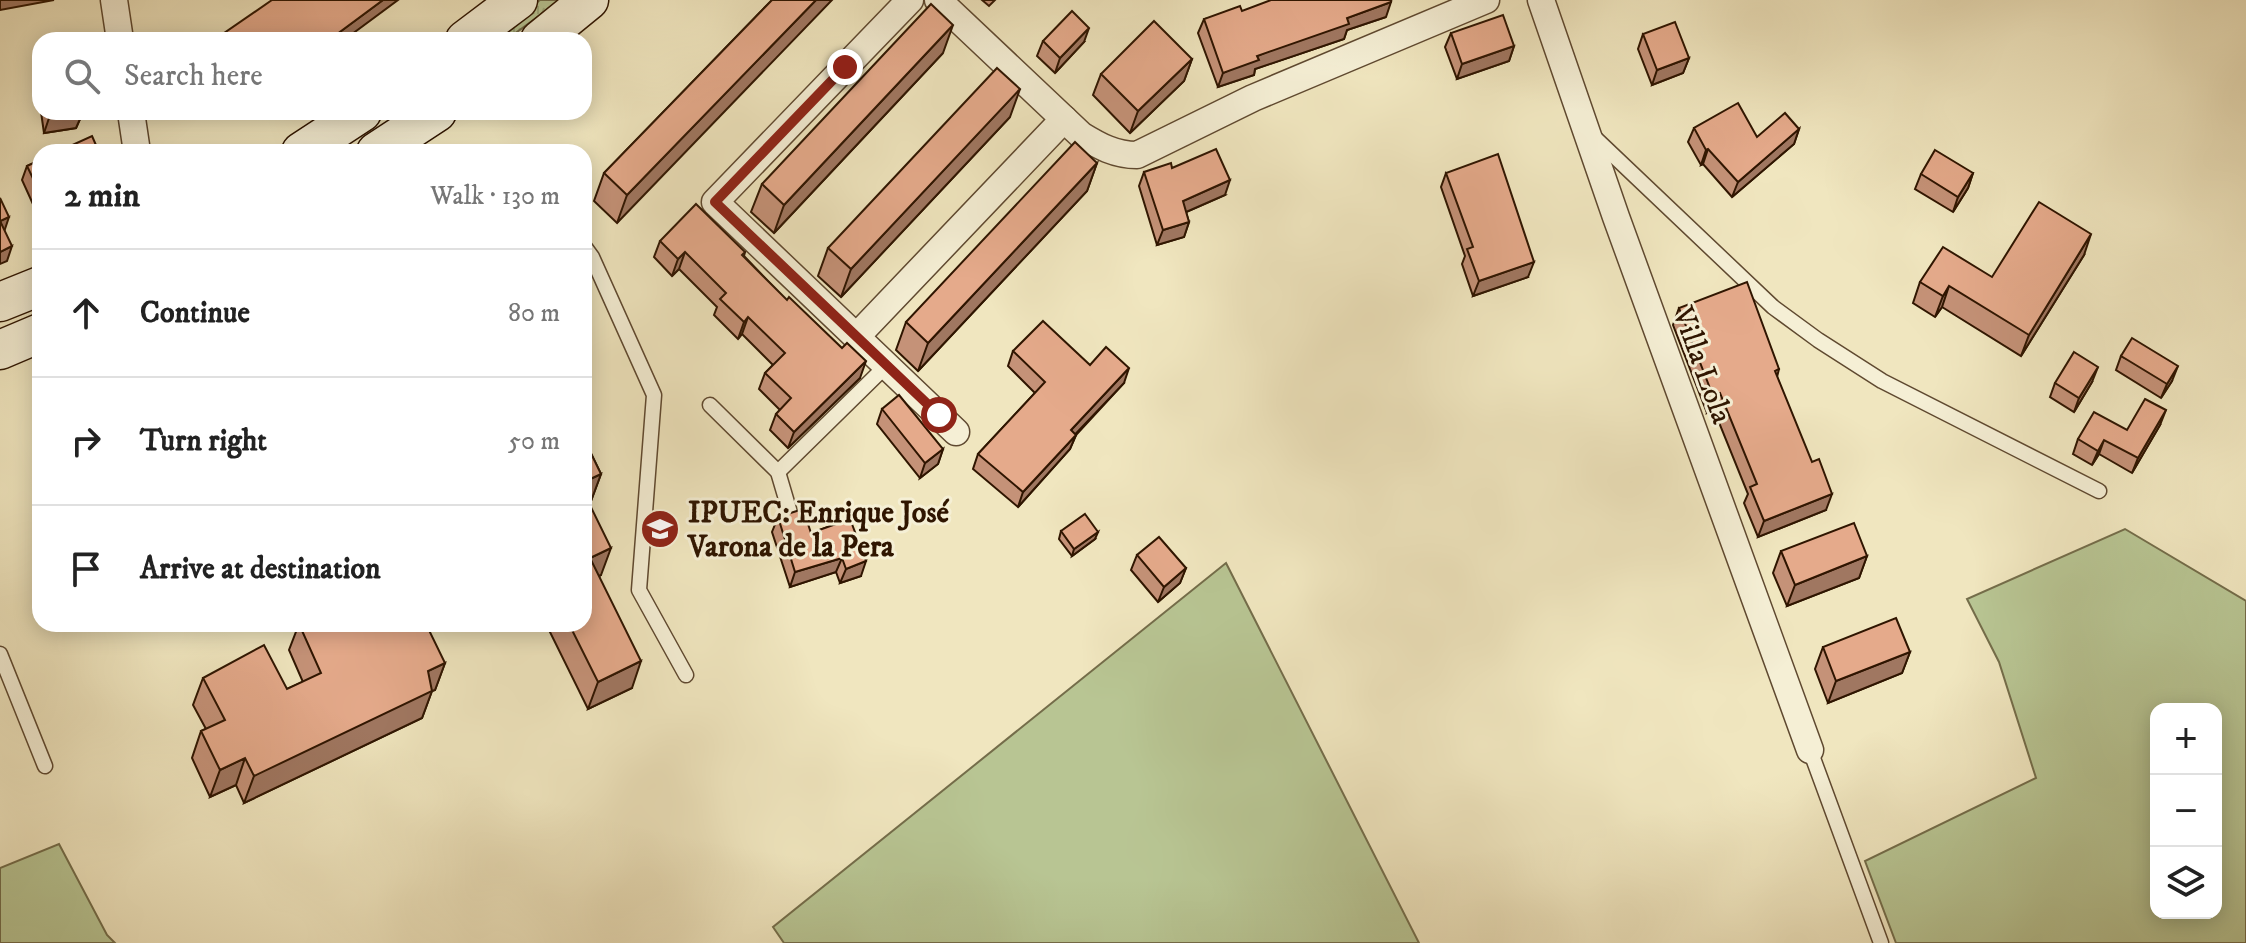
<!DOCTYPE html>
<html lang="en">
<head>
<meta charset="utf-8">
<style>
	body { margin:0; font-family:"IM FELL DW Pica",serif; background:#f6f6f6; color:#222 }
	.controls { position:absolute; right:24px; bottom:24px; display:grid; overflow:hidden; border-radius:16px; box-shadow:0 4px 20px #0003 }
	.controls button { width:72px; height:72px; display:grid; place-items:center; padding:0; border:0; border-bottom:2px solid #e0e0e0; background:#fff; color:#222; font:40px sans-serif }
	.stop { position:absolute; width:24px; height:24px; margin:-18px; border:6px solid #8f2418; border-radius:50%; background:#fff }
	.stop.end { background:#8f2418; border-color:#fff; box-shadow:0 2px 8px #0008 }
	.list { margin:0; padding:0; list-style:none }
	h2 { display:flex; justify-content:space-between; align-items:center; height:104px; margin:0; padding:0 32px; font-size:34px }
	h2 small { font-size:26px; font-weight:400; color:#767676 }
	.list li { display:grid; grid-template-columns:52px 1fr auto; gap:24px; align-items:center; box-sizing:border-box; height:128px; padding:0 32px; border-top:2px solid #e0e0e0 }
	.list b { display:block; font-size:30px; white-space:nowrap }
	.list em { font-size:26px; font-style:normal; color:#767676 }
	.icon { flex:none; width:44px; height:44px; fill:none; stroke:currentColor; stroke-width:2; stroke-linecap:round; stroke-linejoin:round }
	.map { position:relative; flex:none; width:2246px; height:943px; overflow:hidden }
	.search { position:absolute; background:#fff; box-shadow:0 4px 20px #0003; left:32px; top:32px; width:560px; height:88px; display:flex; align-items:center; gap:20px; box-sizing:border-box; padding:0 28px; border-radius:24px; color:#767676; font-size:30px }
	.panel { position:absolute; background:#fff; box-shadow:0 4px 20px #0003; left:32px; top:144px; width:560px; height:488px; border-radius:24px }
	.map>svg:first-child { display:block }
	.grass { fill:url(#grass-tufts); stroke:#746d4a; stroke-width:2 }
	.garden { fill:#b8c593; stroke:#746d4a; stroke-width:2; fill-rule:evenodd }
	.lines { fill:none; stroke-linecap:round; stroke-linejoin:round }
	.service-casing { stroke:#5f4930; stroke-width:17 }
	.minor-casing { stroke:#5f4930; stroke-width:29 }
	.secondary-casing { stroke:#2f1500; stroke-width:41 }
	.service { stroke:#f5efd5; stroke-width:14 }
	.minor { stroke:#f5efd5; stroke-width:26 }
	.secondary { stroke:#f5efd5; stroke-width:38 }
	.wall { fill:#c59278; stroke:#2f1500; stroke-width:2 }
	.shaded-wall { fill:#a07761; stroke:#2f1500; stroke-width:2 }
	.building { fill:#e5aa8b; stroke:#2f1500; stroke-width:2 }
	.route { stroke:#8f2418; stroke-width:10 }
	.labels { text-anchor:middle; stroke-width:6; stroke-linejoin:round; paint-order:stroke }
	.street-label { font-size:30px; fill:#2f1500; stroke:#f5efd5 }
	.poi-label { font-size:30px; font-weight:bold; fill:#2f1500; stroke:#f5efd5; text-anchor:start }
</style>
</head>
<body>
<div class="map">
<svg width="2246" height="943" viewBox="0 0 2246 943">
	<defs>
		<pattern id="grass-tufts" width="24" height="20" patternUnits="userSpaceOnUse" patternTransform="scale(2)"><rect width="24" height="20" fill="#b8c593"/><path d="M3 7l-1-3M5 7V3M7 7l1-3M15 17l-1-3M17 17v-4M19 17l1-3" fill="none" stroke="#9ea87d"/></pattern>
	</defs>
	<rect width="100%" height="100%" fill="#f0e6bf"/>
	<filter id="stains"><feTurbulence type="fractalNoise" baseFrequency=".0025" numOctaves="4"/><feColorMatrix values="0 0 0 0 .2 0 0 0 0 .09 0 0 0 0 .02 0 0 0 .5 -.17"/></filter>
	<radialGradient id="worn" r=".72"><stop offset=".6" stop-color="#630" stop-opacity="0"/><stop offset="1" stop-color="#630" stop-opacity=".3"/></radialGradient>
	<path class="grass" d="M540,0H561L506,40H488Z"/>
	<g class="garden">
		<path d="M2125,529L2246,601V943H1896L1865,861L2036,778L1999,662L1967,599ZM2156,709H2216V913H2156Z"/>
		<path d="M1226,563L1419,943H784L773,927Z"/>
		<path d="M59,844L107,935L115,943H0V868Z"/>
	</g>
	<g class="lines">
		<g class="service-casing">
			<g id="service">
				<path d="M1595,138L1773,307L1818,340L1882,381L2099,491"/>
				<path d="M584,246L592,257L654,395L639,590L686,675"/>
				<path d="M710,405L778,472L791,516"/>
				<path d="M778,472L887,365"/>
				<path d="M0,654L45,766"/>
				<path d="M1810,750L1881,943"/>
			</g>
		</g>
		<g class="minor-casing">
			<g id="minor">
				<path d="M114,0L120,40"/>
				<path d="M910,0L715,202L956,432"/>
				<path d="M938,0L1081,135C1099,146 1115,155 1137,155L1253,98L1486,0"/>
				<path d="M1541,0L1616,217L1810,750"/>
				<path d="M131,112L137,152"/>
				<path d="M857,336L1064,119"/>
			</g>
		</g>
		<g class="secondary-casing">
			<g id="secondary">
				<path d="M465,40L518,0"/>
				<path d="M540,40L589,0"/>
				<path d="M301,152L362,112"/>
				<path d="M376,152L437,112"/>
				<path d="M0,302L40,286"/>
				<path d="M0,350L40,333"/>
			</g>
		</g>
		<use href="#service" class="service"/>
		<use href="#minor" class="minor"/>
		<use href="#secondary" class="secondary"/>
	</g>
	<g class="wall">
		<path d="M772,0L617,223L594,201L604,173Z"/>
		<path d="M982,0H995L989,6Z"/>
		<path d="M1242,11L1386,17L1347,30L1344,39L1255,69L1254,75L1218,87L1198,33L1204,19Z"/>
		<path d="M1451,33L1514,46L1509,61L1457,79L1445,47Z"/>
		<path d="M1643,34L1689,58L1683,73L1652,85L1638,49Z"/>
		<path d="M1043,41L1084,42L1055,73L1037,56Z"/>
		<path d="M39,46H40V106L34,61Z"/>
		<path d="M943,53L774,233L751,212L762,184Z"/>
		<path d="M1192,59L1184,81L1130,133L1093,95L1101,74Z"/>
		<path d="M41,112H116L115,114L80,119L76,128L44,133Z"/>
		<path d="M1010,117L841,297L818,276L828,248Z"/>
		<path d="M1694,128L1757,137L1799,129L1794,144L1732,197L1703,164L1701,165L1688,142Z"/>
		<path d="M40,160V211L37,213L22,180L27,166Z"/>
		<path d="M1097,163L1087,191L918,371L896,350L906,322Z"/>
		<path d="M1144,172L1225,195L1186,212L1189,222L1184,237L1157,245L1139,186Z"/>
		<path d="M1446,173L1528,277L1473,296L1462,264L1465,256L1441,187Z"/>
		<path d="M1973,173L1968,188L1953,212L1915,189L1921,174Z"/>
		<path d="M660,241L745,252L744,256L860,378L788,448L770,430L776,414L780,410L759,389L765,373L773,365L742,334L738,339L714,315L717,307L679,269L672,276L654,257Z"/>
		<path d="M2084,255L2021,356L1942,307L1935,317L1913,303L1920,282L1992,277Z"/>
		<path d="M1679,308L1779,369L1777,377L1826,510L1758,537L1744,503L1748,494L1714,410L1707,413L1673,325Z"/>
		<path d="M1013,351L1090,365L1124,383L1076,435L1070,449L1018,507L973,469L978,454L1035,393L1008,366Z"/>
		<path d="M2121,356L2172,381L2161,398L2116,370Z"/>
		<path d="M2092,382L2074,412L2050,397L2055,383Z"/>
		<path d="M882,409L943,449L938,464L920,478L877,424Z"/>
		<path d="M2160,425L2132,473L2099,454L2092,465L2073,454L2078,439Z"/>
		<path d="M584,439L601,474L591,501L588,502L601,575L599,576L632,688L588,709L546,624H584Z"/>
		<path d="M778,517L811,533L850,519L861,576L840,583L836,572L790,587L772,532Z"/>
		<path d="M1061,531L1095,539L1072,556L1059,539Z"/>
		<path d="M1781,551L1867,556L1859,578L1787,606L1773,573Z"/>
		<path d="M1137,555L1186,568L1180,583L1158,602L1131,570Z"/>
		<path d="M299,624L445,663L435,690L432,691L422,718L244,803L236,785L210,797L192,758L201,731L206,729L193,705L203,678L287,689L303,682L289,650Z"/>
		<path d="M1823,647L1910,652L1902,673L1828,703L1815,669Z"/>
	</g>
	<g class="shaded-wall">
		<path d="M0,0H54L0,10Z"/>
		<path d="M383,0H398L344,40H329Z"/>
		<path d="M816,0H832L617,223L627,195Z"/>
		<path d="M1391,2L1386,17L1347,30L1344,39L1255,69L1254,75L1218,87L1223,73L1257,56L1347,18Z"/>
		<path d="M953,25L943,53L774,233L784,205Z"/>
		<path d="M1089,28L1084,42L1055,73L1060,58Z"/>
		<path d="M1514,46L1509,61L1457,79L1462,64Z"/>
		<path d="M1689,58L1683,73L1652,85L1657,70Z"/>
		<path d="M1192,59L1184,81L1130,133L1138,111Z"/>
		<path d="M1020,89L1010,117L841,297L851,269Z"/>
		<path d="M75,112H116L115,114L80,119L76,128L44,133L49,118Z"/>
		<path d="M1799,129L1794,144L1732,197L1738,182Z"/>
		<path d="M1708,149L1703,164L1701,165L1706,150Z"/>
		<path d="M1097,163L1087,191L918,371L928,343Z"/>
		<path d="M1973,173L1968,188L1953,212L1958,197Z"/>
		<path d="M1230,180L1225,195L1177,216L1183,201Z"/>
		<path d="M9,217L4,232L0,221Z"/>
		<path d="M1189,222L1184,237L1157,245L1163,230Z"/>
		<path d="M2091,234L2084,255L2021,356L2029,335Z"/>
		<path d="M12,246L7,261L0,264V252Z"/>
		<path d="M685,252L679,269L672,276L678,259Z"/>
		<path d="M1534,262L1528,277L1473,296L1479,281Z"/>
		<path d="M1949,286L1942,307L1935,317L1943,296Z"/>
		<path d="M748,317L742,334L738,339L744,322Z"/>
		<path d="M866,361L860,378L788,448L794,432Z"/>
		<path d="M2178,366L2172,381L2161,398L2167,384Z"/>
		<path d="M2098,367L2092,382L2074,412L2079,398Z"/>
		<path d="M1129,368L1124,383L1065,445L1071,430Z"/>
		<path d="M1720,393L1714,410L1707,413L1713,396Z"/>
		<path d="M2166,410L2160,425L2132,473L2138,458Z"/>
		<path d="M1076,435L1070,449L1018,507L1023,492Z"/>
		<path d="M2104,440L2099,454L2092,465L2098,451Z"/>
		<path d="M943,449L938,464L920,478L925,463Z"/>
		<path d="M601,474L591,501L584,504V482Z"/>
		<path d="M1832,494L1826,510L1758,537L1764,521Z"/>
		<path d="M1098,532L1095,539L1072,556L1074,549Z"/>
		<path d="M611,548L601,575L584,583L590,558Z"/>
		<path d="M1867,556L1859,578L1787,606L1795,585Z"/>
		<path d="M842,558L836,572L790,587L795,572Z"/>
		<path d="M866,561L861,576L840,583L846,569Z"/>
		<path d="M1186,568L1180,583L1158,602L1164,587Z"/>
		<path d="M1910,652L1902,673L1828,703L1836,681Z"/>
		<path d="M641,661L632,688L588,709L598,682Z"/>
		<path d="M445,663L435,690L432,691L422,718L244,803L254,776L428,671Z"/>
		<path d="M245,758L236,785L210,797L220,770Z"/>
	</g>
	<g class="building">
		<path d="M272,0H383L329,40H214Z"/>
		<path d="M772,0H816L627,195L604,173Z"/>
		<path d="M1271,0H1391V2L1347,18L1349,24L1257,56L1259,60L1223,73L1204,19L1240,6L1242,11Z"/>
		<path d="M931,4L953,25L784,205L762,184Z"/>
		<path d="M1072,11L1089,28L1060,58L1043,41Z"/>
		<path d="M1503,15L1514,46L1462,64L1451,33Z"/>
		<path d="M1154,21L1192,59L1138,111L1101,74Z"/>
		<path d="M1675,22L1689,58L1657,70L1643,34Z"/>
		<path d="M997,68L1020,89L851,269L828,248Z"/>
		<path d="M1738,103L1757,137L1785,113L1799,129L1738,182L1708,149L1706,150L1694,128Z"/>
		<path d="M48,112H81L82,114L49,118Z"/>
		<path d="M92,136L99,152H57Z"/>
		<path d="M1075,142L1097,163L928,343L906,322Z"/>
		<path d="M1216,149L1230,180L1183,201L1189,222L1163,230L1144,172L1171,163L1172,168Z"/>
		<path d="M1935,150L1973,173L1958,197L1921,174Z"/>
		<path d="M1498,154L1534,262L1479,281L1467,249L1473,247L1446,173Z"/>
		<path d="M40,160V193L27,166Z"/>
		<path d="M0,198L9,217L0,221L12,246L0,252Z"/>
		<path d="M2039,202L2091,234L2029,335L1949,286L1943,296L1920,282L1943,247L1992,277Z"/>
		<path d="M696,204L745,252L742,255L787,300L789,297L842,348L847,343L866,361L794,432L776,414L791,398L765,373L785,353L748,317L744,322L720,299L726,293L685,252L678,259L660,241Z"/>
		<path d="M1747,282L1779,369L1775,371L1812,462L1819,459L1832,494L1764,521L1750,487L1757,484L1720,393L1713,396L1679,308Z"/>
		<path d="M1043,321L1090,365L1106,347L1129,368L1071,430L1076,435L1023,492L978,454L1045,382L1013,351Z"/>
		<path d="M2132,338L2178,366L2167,384L2121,356Z"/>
		<path d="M2074,352L2098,367L2079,398L2055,383Z"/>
		<path d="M899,395L943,449L925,463L882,409Z"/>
		<path d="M2145,399L2166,410L2138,458L2104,440L2098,451L2078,439L2094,412L2127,430Z"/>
		<path d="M584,439L601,474L584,482Z"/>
		<path d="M584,493L611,548L590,558L641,661L598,682L569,624H584Z"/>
		<path d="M803,509L811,533L850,519L866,561L846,569L842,558L795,572L778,517Z"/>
		<path d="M1085,514L1098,532L1074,549L1061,531Z"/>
		<path d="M1854,523L1867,556L1795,585L1781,551Z"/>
		<path d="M1159,537L1186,568L1164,587L1137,555Z"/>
		<path d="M1896,618L1910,652L1836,681L1823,647Z"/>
		<path d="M299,624H426L445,663L428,671L432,691L254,776L245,758L220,770L201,731L225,720L203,678L264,645L287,689L321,673Z"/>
	</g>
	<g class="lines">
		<path class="route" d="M845,67L715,202L939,415"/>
	</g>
	<defs>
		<g id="school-disc" transform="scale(2)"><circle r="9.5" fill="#8f2418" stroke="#f5efd5"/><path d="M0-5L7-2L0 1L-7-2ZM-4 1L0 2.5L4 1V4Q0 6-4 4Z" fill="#fff"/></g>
	</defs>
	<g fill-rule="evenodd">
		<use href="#school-disc" x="660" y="529"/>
	</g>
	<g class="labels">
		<g class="street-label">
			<text transform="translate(1703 365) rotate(70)" y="10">Villa Lola</text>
		</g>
		<g class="poi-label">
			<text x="688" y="522">IPUEC: Enrique José<tspan x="688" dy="34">Varona de la Pera</tspan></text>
		</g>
	</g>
	<rect width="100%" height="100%" filter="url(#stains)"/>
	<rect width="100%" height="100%" fill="url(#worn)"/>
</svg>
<div class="controls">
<button>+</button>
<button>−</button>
<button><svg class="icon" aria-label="layers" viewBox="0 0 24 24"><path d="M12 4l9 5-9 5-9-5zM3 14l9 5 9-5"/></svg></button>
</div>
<div class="stop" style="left:939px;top:415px"></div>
<div class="stop end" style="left:845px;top:67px"></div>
<div class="search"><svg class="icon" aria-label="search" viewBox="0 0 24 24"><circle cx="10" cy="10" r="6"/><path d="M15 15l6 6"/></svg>Search here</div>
<section class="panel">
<h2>2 min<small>Walk · 130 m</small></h2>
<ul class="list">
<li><svg class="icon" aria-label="ahead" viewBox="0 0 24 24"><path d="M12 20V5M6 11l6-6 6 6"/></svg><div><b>Continue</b></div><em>80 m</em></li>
<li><svg class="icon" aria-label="right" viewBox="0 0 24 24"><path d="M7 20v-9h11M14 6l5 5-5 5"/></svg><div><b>Turn right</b></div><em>50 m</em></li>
<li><svg class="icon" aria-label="arrive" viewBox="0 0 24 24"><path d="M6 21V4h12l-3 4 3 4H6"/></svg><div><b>Arrive at destination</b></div></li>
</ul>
</section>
</div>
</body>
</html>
